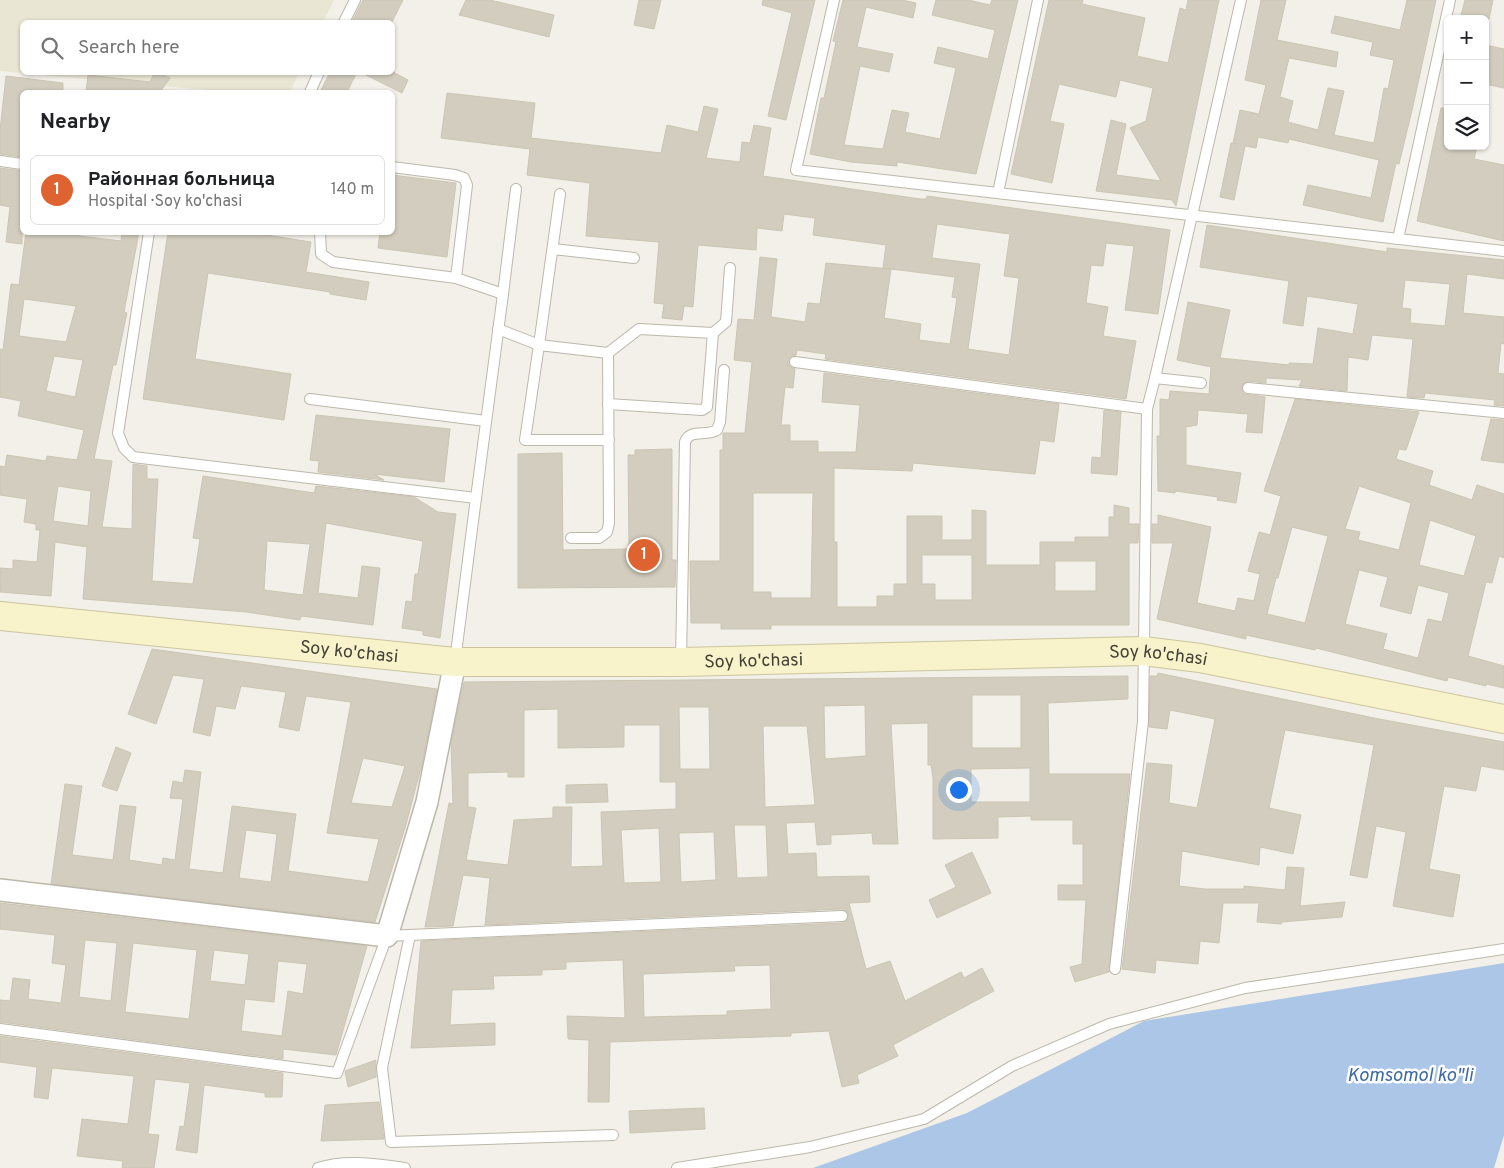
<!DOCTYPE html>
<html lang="en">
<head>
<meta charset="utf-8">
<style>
	body { margin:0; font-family:Overpass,sans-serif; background:#f6f6f6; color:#202124 }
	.controls { position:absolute; right:15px; top:15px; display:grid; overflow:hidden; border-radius:8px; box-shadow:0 1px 4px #0004 }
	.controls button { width:45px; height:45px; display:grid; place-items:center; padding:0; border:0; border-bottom:1px solid #e0e0e0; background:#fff; color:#202124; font:25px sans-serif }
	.you { position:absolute; left:958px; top:789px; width:18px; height:18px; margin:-12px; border:4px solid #fff; border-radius:50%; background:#1a73e8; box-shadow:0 0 0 8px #1a73e833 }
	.badge { display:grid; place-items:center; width:32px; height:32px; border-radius:50%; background:#df6331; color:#fff; font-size:16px; font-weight:700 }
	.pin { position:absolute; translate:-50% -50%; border:2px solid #fff; box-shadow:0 1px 5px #0006 }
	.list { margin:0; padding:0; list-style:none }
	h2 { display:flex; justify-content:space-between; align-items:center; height:65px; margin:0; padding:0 20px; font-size:21px }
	h2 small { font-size:16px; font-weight:400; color:#757577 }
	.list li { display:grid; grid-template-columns:32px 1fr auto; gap:15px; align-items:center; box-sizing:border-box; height:70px; margin:0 10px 10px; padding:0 10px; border:1px solid #e0e0e0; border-radius:8px }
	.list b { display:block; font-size:19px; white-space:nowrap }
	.list p { margin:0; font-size:16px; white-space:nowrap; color:#757577 }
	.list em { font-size:16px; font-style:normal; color:#757577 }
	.icon { flex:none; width:28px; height:28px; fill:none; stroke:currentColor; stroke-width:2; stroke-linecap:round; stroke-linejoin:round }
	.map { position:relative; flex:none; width:1504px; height:1168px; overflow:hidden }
	.search { position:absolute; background:#fff; box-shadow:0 1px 4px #0004; left:20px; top:20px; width:375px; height:55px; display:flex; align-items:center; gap:12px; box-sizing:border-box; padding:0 18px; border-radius:8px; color:#757577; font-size:19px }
	.panel { position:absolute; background:#fff; box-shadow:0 1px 4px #0004; left:20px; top:90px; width:375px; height:145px; border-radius:8px }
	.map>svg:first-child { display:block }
	.education { fill:#e9e6d3 }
	.water { fill:#abc6e7 }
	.building { fill:#d2cdbe; stroke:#ccc5b3; fill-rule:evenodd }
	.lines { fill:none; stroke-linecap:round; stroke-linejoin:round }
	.lane-casing { stroke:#bcb8ab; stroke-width:12 }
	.street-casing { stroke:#bcb8ab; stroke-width:24 }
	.secondary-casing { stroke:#ccc59d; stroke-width:30 }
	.lane { stroke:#fff; stroke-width:10 }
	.street { stroke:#fff; stroke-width:21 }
	.secondary { stroke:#f8f3cb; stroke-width:28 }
	.labels { text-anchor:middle; stroke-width:5; stroke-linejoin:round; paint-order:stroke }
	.street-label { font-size:18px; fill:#444137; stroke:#fff }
	.water-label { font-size:19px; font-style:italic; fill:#3e6aa2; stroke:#fff }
</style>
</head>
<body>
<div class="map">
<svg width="1504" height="1168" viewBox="0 0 1504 1168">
	<rect width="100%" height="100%" fill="#f2f0e8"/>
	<path class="education" d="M0,0H334L323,22H22V72L299,73L290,92H229L0,71Z"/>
	<path class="water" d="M1504,963V1135L1494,1168H813L967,1113L1144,1021Z"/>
	<g class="building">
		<path d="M363,0H403L392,22H352Z"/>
		<path d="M466,0H490L554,15L549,37L459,15Z"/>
		<path d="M639,0H661L654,29L634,25Z"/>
		<path d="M763,0H815L786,120L768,116L792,13L762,5Z"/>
		<path d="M843,0H902L916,3L913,18L866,7L857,47L893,54L889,72L860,66L844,145L883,149L892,110L909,113L905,132L940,139L956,68L934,63L938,47L988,59L995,30L932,15L936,0H968L990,5L992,0H1018L976,174L897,162V166L851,162L810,154L821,98H824L836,42L833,41Z"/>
		<path d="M1049,0H1083L1082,4L1145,18L1137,56L1168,63L1180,8L1186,10L1188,0H1219L1176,206L1172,200L1096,191L1111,120L1126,124L1116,175L1161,181L1130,128L1146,121L1153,88L1120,80L1116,97L1059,84L1050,121L1064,124L1052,183L1011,174Z"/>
		<path d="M1261,0H1286L1277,40L1338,52L1336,67L1289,58L1280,97L1293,101L1288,122L1318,130L1328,88L1344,91L1334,135L1374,143L1384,88L1388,89L1394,60L1370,55L1373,42L1331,33L1335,16L1400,30L1407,0H1436L1413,106L1399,164L1396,163L1383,222L1303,205L1308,185L1371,198L1379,160L1289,139L1288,143L1258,137L1256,148L1245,146L1234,200L1220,197L1231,143L1237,144L1233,143L1240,110L1259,114L1266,85L1245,80Z"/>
		<path d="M1465,0H1493L1489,19H1460Z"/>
		<path d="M1485,45L1504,49V88L1485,84Z"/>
		<path d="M155,72L170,78L160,92H86L88,75L150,82Z"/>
		<path d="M330,72H357L347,92H320Z"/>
		<path d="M360,72H393L408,80L402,93Z"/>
		<path d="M6,76L63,83V92H22V157L0,154V130Z"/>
		<path d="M447,93L535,103L531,138L661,153L667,125L698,132L704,106L718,109L706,158L740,162L742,142L750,143L754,125L771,128L763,176L920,199H926L927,196L1170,230L1158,314L1125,310L1134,246L1106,243L1103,266L1091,265L1086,303L1108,307L1103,336L1136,341L1126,399L825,359L826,354L797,350L796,355L790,357L788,362L790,367L795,369L793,388L785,387L781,425H790V441H818V452H856L860,405L822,402L824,373L1059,404L1054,442L1040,440L1035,474L913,463L912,471L834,468V542H837V607H877V596H894V584H907V516H942V540H972V510L986,511V565H1040V542H1075V537H1109V517H1114V505L1129,508V524H1139L1138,543H1129V625H771V629H721V623H691L690,561H720V450H723V433H745L752,362L734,360L738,319L754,320L760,257L777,259L771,317L805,322L808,303L820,304L826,263L891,269L884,318L921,324L919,340L950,344L957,298L952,297L955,277L883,268L886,245L813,235L815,218L784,214L782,231L757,228L756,250L698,245L693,307L684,306L682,320L662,318L664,304L654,303L659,242L586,236L590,183L527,175L530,149L441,138ZM937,224L1010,234L1004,276L1019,278L1009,355L968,349L980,264L932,258ZM753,493H813L811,598H771V592H753ZM922,555H972V600H935V584H922ZM1055,561H1096V591H1055Z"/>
		<path d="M1441,108H1448V146H1477L1474,159L1504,165V241L1417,221Z"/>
		<path d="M0,168L22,171V244L6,242L10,207L0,205Z"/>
		<path d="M392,175L456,183L447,257L378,248L380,232H392Z"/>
		<path d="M1207,225L1387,252V248L1504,260V279L1467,274L1463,313L1504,317V344L1501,343L1498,373L1504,374V406L1494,405L1495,400L1425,393L1424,398L1407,397L1413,339L1372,335L1368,360L1348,357L1347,391L1299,386L1302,380L1266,378V383L1248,381L1243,384L1242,390L1244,394L1265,397L1262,433L1246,432L1248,414L1198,410L1197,425L1186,427V465L1241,473L1236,503L1217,500L1218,497L1175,491V493L1158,491L1157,436H1160V399L1169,400L1170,391L1209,394L1211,367L1177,360L1188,302L1230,310L1220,358L1289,365V363L1313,364L1318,328L1353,334L1358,304L1307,296L1303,326L1283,323L1289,281L1200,267ZM1405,280L1450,284L1445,326L1410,323L1411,309L1402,308Z"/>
		<path d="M26,232H80L79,236L121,241L122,232H139L124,312L127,313L116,365H113L94,459L112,461L102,527L132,529L133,464L147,466V479H158L152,581L193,584L200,539L193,538L203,476L314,493L316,486L414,497L438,512L456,514L440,638L423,635V631L402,628L406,601L412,602L415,574H418L423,541L326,523L318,593L358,598L362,566L380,568L373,625L301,616L300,620L246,612L83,599L87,547L55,542L51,596L0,592V568L13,569V560L37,562L40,530H36V524L24,522L27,499L0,495V466L5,467L7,455L46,461L47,456L77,460L84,430L18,416L21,401L0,397V349L3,350L11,284L19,285ZM24,299L76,306L66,342L19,336ZM54,356L83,360L75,397L46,391ZM58,486L91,491L88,526L53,521ZM267,541L310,544L303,595L264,590Z"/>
		<path d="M168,232H247L311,242L306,272L369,282L366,300L330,294V292L208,273L195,359L291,374L284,420L143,399Z"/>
		<path d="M1295,399L1419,412L1406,450L1399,449L1396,459L1433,471L1429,485L1472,500L1477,485L1504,494V558L1499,556L1492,583L1486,582L1468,656L1504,666V688L1486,684V686L1448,677L1447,681L1316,648L1315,650L1246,635V639L1157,619L1173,543H1152V524H1158V515L1211,527L1197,603L1235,611L1238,598L1254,601L1260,574L1248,571L1259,532L1270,535L1281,496L1264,491ZM1359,486L1411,503L1399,550L1358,540L1360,532L1345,529ZM1430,520L1476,536L1464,576L1419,565ZM1292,527L1328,536L1305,623L1267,614L1276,578H1278ZM1359,570L1388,577L1380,606L1411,614L1418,585L1449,593L1442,622L1428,619L1418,658L1383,649L1387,634L1345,624Z"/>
		<path d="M1104,410L1121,412L1117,475L1091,473L1092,457L1101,458Z"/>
		<path d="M316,415L450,429L444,482L374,474L384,480L318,472L319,461L310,460Z"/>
		<path d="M1491,419L1504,420V463L1481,460Z"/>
		<path d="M672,449V560H676L675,587L518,588V454L562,453L563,550L629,549L628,455H635V450Z"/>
		<path d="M152,649L437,689L422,764L405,828L375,922L51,884L65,784L82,786L72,855L113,860L120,805L136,807L129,860L162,865L163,858L175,860L183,799L170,798L173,781L183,783L185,770L201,772L189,869L223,873L232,806L296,814L288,871L368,882L379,839L327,833L351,702L306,696L299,731L279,727L286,692L241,686L235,709L216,706L210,736L193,732L204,679L173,675L156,724L128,714ZM363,758L405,766L392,807L351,803ZM246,830L277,834L271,882L239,878Z"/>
		<path d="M1158,673L1379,719L1504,742V770L1481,766L1476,791L1444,786L1429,869L1460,875L1453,917L1393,906L1406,832L1376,826L1367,878L1350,875L1374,745L1285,730L1269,808L1301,815L1293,854L1260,847L1259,865L1182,851L1179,886L1205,889H1244V886L1285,890L1287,867L1304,868L1300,906L1345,902L1342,917L1282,922L1281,924L1257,922L1259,903H1223L1219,943L1200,941L1198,964L1156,960L1155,973L1122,969L1147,763L1172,765L1169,803L1197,808L1215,719L1170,710L1167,729L1149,727L1150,676H1157Z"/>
		<path d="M1128,676V699L1048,703L1049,774H1130L1109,972L1075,982L1070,967L1082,964L1086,900H1058V885H1083V844H1073V820H1031V816L998,817V838L933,839V778L931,765H928V723L891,724L898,844H873L872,833L831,835V844L817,845L815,822L786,823L788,854L816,853L817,877L869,876L870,902L849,903L866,969L890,961L905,1001L961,972L964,978L982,968L994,991L893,1045L898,1056L857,1075L859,1083L842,1087L829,1031L791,1033V1036L610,1042L609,1102H588L589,1040L568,1039L567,1016L625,1018L623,960L566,962V969L542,970V975L493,976L494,989L452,990L450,1025L495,1023V1045L411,1048L421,941L842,923L849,916L847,912L842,909L485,925L490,878L463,875L453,926L425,927L449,803L453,804L451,743L464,682ZM972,695H1021V748H972ZM865,705L866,756L825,759L824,706ZM679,707H709L710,769H680ZM558,709V748L624,747V725H660V782H676V809L601,812L603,866L571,867L572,807H553V818L514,820L508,865L466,860L476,808L468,807V773L508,772V777H524V710ZM763,726H807L815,805L765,807ZM1030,768V802H971V769ZM734,825H766L768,877L737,878ZM659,828L661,882L624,883L621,830ZM714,832L716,880L681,882L679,833ZM770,965L771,1009L727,1011V1015L644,1017L643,974L735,971L734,966Z"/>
		<path d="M116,747L131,753L117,791L102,786Z"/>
		<path d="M607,784L608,802L566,803V785Z"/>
		<path d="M972,852L991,893L937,918L929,900L956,887L945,865Z"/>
		<path d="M0,903L367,946L336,1055L283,1049V1059L0,1022V1000L10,1001L13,978L30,980L28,999L61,1003L66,965L52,963L55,935L0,929ZM85,940L117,943L111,1001L79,997ZM133,943L197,950L189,1019L125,1012ZM214,950L249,954L245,985L210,981ZM278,961L307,964L303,994L288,991L282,1036L241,1031L245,999L274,1002Z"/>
		<path d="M0,1036L283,1073L282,1097H265V1093L204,1085L197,1153L176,1150L180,1126L184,1127L190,1083L155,1079L148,1134L159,1135L154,1168H122L123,1161L77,1156L82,1119L128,1124L134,1076L52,1068L48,1099L34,1097L37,1067L0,1062Z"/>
		<path d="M376,1060V1077L348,1087L345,1071Z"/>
		<path d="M379,1102L384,1139L321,1141L325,1105Z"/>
		<path d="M704,1108L705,1129L630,1133L629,1111Z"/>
	</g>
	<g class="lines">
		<g class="lane-casing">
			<g id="lane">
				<path d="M834,0L796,170L1504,251"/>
				<path d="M344,22L355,0"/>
				<path d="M310,92L319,72"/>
				<path d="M0,161L22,164"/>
				<path d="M392,167L455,175L464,178L467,185L456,278"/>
				<path d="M998,193L1038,0"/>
				<path d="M149,232L118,433L124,448L133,457L476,498L455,661"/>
				<path d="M320,232L321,254L333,262L456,278L503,294L476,498"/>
				<path d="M1398,239L1450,0"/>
				<path d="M553,249L634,258"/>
				<path d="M503,294L516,189"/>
				<path d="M498,329L539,345L560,194"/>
				<path d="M713,333L726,322L730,268"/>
				<path d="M608,353L639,329L713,333L707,407L702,410L608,404"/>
				<path d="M795,362L1147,409"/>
				<path d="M1155,378L1241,0"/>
				<path d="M1248,388L1504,413"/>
				<path d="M310,399L486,421"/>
				<path d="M571,538H599L607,532L609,523L608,353L539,345L525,440H609"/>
				<path d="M681,661L685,442C690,428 706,437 717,430L720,422L724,370"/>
				<path d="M410,935L382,1068L391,1142L613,1135"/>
				<path d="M1115,969L1143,721L1147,409L1155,378L1201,383"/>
				<path d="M0,1029L337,1073L387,936L842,916"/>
				<path d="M318,1168C346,1159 376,1164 405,1168"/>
				<path d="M677,1168L810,1147L924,1119L1012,1066L1109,1024L1245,988L1504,949"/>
			</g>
		</g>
		<g class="street-casing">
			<path id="street" d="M0,890L387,936L427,802L455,662"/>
		</g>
		<g class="secondary-casing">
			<g id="secondary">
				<path id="s1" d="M0,616L455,662H681L1143,651L1200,658L1504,719"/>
			</g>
		</g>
		<use href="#lane" class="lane"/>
		<use href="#street" class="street"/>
		<use href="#secondary" class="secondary"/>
	</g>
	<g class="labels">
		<g class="street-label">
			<text dy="6" stroke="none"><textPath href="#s1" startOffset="351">Soy ko'chasi</textPath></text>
			<text dy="6" stroke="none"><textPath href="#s1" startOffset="1161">Soy ko'chasi</textPath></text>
			<text dy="6" stroke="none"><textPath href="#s1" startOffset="756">Soy ko'chasi</textPath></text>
		</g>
		<g class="water-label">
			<text x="1410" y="1081">Komsomol ko"li</text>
		</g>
	</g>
</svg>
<div class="controls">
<button>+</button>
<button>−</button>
<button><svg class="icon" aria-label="layers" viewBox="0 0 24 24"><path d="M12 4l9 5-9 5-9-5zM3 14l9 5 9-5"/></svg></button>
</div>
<div class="you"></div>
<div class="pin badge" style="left:644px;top:555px">1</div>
<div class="search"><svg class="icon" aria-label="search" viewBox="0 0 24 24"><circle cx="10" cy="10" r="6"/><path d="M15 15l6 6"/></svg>Search here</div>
<section class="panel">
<h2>Nearby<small></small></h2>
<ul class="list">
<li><span class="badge">1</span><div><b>Районная больница</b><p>Hospital · Soy ko'chasi</p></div><em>140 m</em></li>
</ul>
</section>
</div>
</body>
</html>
